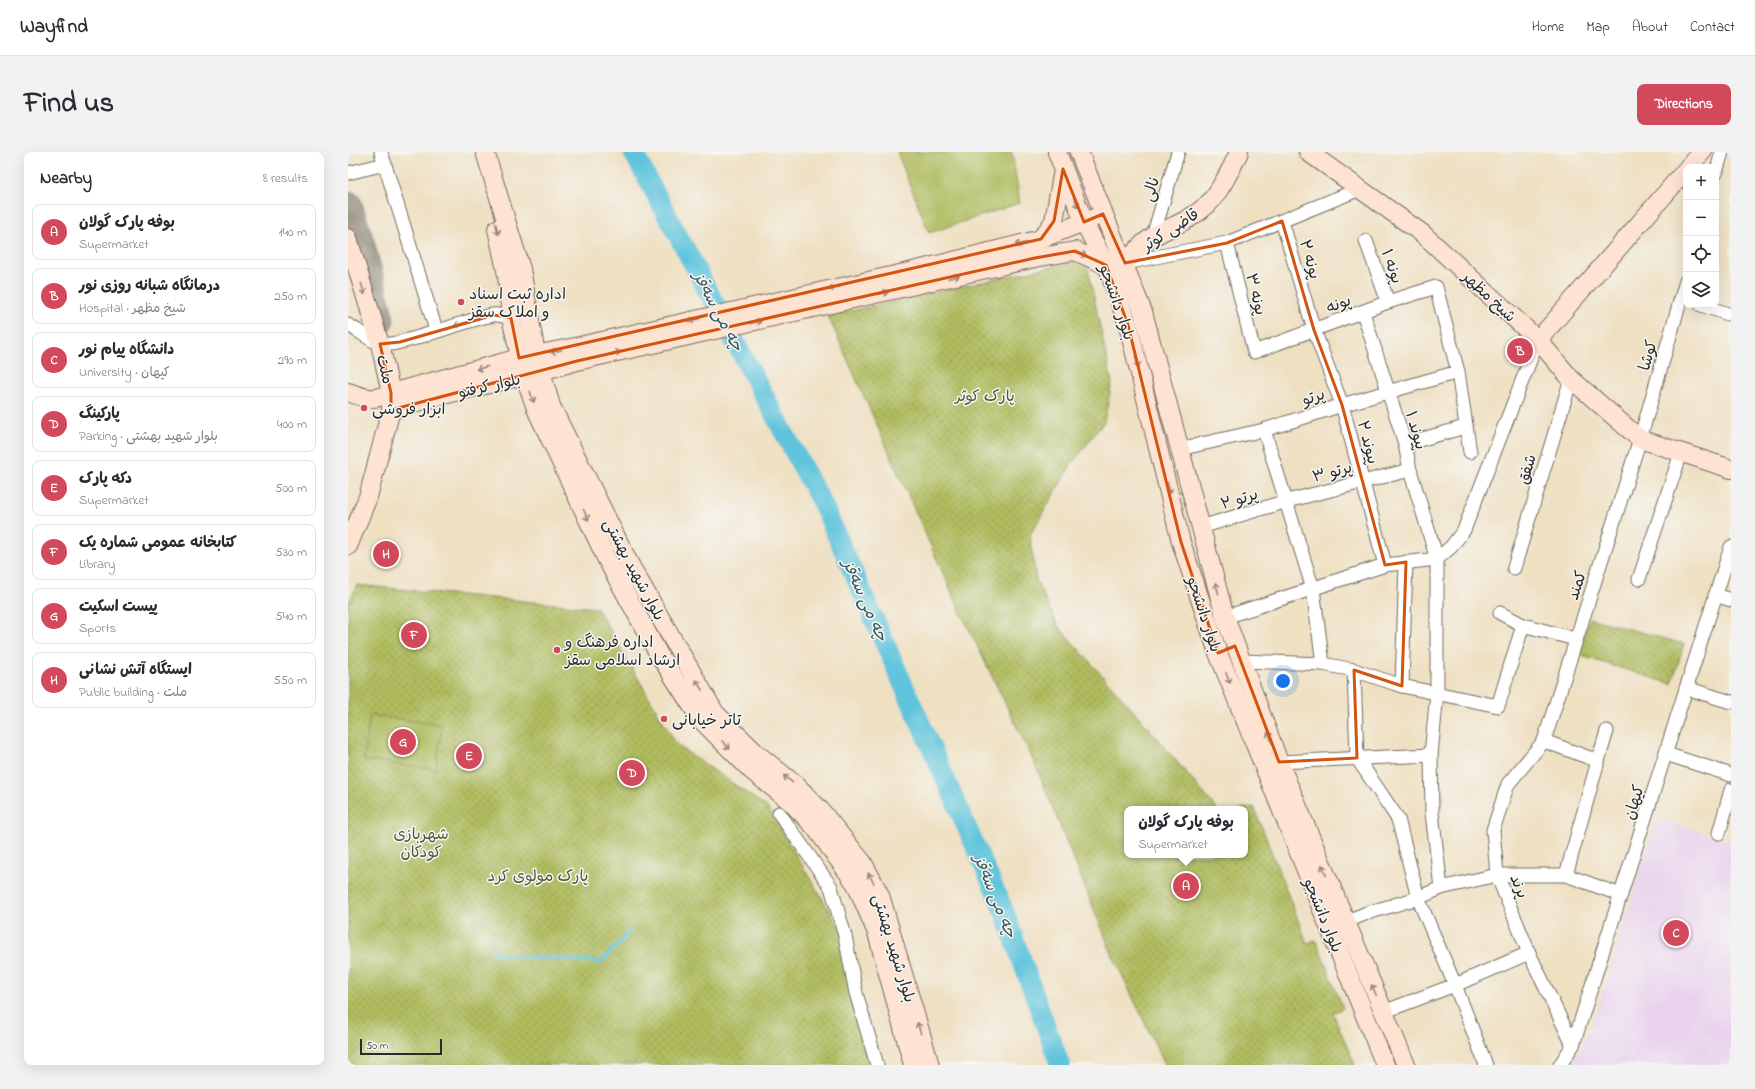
<!DOCTYPE html>
<html lang="en">
<head>
<meta charset="utf-8">
<style>
	body { margin:0; font-family:"Indie Flower","Playpen Sans Arabic",sans-serif; background:#f2f2f3; color:#2b2b33 }
	.controls { position:absolute; right:12px; top:12px; display:grid; overflow:hidden; border-radius:8px; box-shadow:0 4px 16px #0002 }
	.controls button { width:36px; height:36px; display:grid; place-items:center; padding:0; border:0; border-bottom:1px solid #e1e1e2; background:#fff; color:#2b2b33; font:20px sans-serif }
	.scale { position:absolute; left:12px; bottom:10px; width:82px; box-sizing:border-box; padding-left:4px; border:2px solid #2b2b2b; border-top:0; font-size:11px; line-height:14px; white-space:nowrap; color:#2b2b2b; -webkit-text-stroke:3px #f6f6f2; paint-order:stroke }
	.you { position:absolute; left:935px; top:529px; width:14px; height:14px; margin:-10px; border:3px solid #fff; border-radius:50%; background:#1a73e8; box-shadow:0 0 0 6px #1a73e833 }
	.badge { display:grid; place-items:center; width:26px; height:26px; border-radius:50%; background:#d1495b; color:#fff; font-size:13px; font-weight:700 }
	.pin { position:absolute; translate:-50% -50%; border:2px solid #fff; box-shadow:0 1px 4px #0006 }
	.popup { position:absolute; left:776px; top:654px; width:124px; height:52px; box-sizing:border-box; display:grid; place-content:center; border-radius:8px; background:#fff; filter:drop-shadow(0 1px 3px #0005); font-size:13px; white-space:nowrap; color:#7c7c81 }
	.popup b { font-size:15px; color:#2b2b33 }
	.popup::after { content:''; position:absolute; left:50%; top:100%; margin-left:-8px; border:8px solid transparent; border-top-color:#fff }
	.list { margin:0; padding:0; list-style:none }
	h2 { display:flex; justify-content:space-between; align-items:center; height:52px; margin:0; padding:0 16px; font-size:17px }
	h2 small { font-size:13px; font-weight:400; color:#7c7c81 }
	.list li { display:grid; grid-template-columns:26px 1fr auto; gap:12px; align-items:center; box-sizing:border-box; height:56px; margin:0 8px 8px; padding:0 8px; border:1px solid #e1e1e2; border-radius:8px }
	.list b { display:block; font-size:15px; white-space:nowrap }
	.list p { margin:0; font-size:13px; white-space:nowrap; color:#7c7c81 }
	.list em { font-size:13px; font-style:normal; color:#7c7c81 }
	.icon { flex:none; width:22px; height:22px; fill:none; stroke:currentColor; stroke-width:2; stroke-linecap:round; stroke-linejoin:round }
	.map { position:relative; flex:none; width:1383px; height:913px; overflow:hidden; border-radius:8px }
	header { display:flex; align-items:center; gap:24px; box-sizing:border-box; height:56px; padding:0 20px; background:#fff; border-bottom:1px solid #e1e1e2 }
	header strong { font-size:19px }
	nav { display:flex; gap:22px; margin-inline-start:auto; font-size:14px }
	.intro { display:flex; align-items:center; justify-content:space-between; box-sizing:border-box; height:96px; padding:0 24px }
	h1 { margin:0; font-size:28px }
	.button { padding:10px 18px; border-radius:8px; background:#d1495b; color:#fff; font-size:14px; font-weight:700 }
	main { display:flex; gap:24px; padding:0 24px }
	aside { flex:1; background:#fff; border-radius:8px; box-shadow:0 4px 16px #0002 }
	.map>svg:first-child { display:block }
	.built { fill:#e9d2ed }
	.green { fill:url(#green-dots); stroke:#6d7344 }
	.pitch { fill:#afbb5d; stroke:#6d7344 }
	.lines { fill:none; stroke-linecap:round; stroke-linejoin:round }
	.stream { stroke:#5fc4dc; stroke-width:3.5 }
	.river { stroke:#5fc4dc; stroke-width:20 }
	.taxiway { stroke:#8d8676; stroke-width:29 }
	.street-casing { stroke:#706a60; stroke-width:15 }
	.secondary-casing { stroke:#706a60; stroke-width:20 }
	.street { stroke:#fff; stroke-width:13 }
	.secondary { stroke:#fee3d2; stroke-width:18 }
	.oneway { stroke:#94877e }
	.oneway2 { stroke:#a0a0a0 }
	.marked { fill:none; stroke:#d5540f; stroke-width:3; stroke-linejoin:round }
	.poi-dot { fill:#d1495b; stroke:#f6f6f2; stroke-width:1.5 }
	.labels { text-anchor:middle; stroke-width:3; stroke-linejoin:round; paint-order:stroke }
	.street-label { font-size:16px; fill:#2b2b2b; stroke:#f6f6f2 }
	.poi-label { font-size:16px; fill:#2b2b2b; stroke:#f6f6f2; text-anchor:start }
	.park-label { font-size:16px; fill:#53563a; stroke:#f6f6f2 }
	.water-label { font-size:17px; font-style:italic; fill:#3b5960; stroke:#f6f6f2 }
</style>
</head>
<body>
<header>
<strong>Wayfind</strong>
<nav><a>Home</a><a>Map</a><a>About</a><a>Contact</a></nav>
</header>
<div class="intro"><h1>Find us</h1><a class="button">Directions</a></div>
<main>
<aside>
<h2>Nearby<small>8 results</small></h2>
<ul class="list">
<li><span class="badge">A</span><div><b>بوفه پارک گولان</b><p>Supermarket</p></div><em>140 m</em></li>
<li><span class="badge">B</span><div><b>درمانگاه شبانه روزی نور</b><p>Hospital · شیخ مظهر</p></div><em>250 m</em></li>
<li><span class="badge">C</span><div><b>دانشگاه پیام نور</b><p>University · کیهان</p></div><em>290 m</em></li>
<li><span class="badge">D</span><div><b>پارکینگ</b><p>Parking · بلوار شهید بهشتی</p></div><em>400 m</em></li>
<li><span class="badge">E</span><div><b>دکه پارک</b><p>Supermarket</p></div><em>500 m</em></li>
<li><span class="badge">F</span><div><b>کتابخانه عمومی شماره یک</b><p>Library</p></div><em>530 m</em></li>
<li><span class="badge">G</span><div><b>پیست اسکیت</b><p>Sports</p></div><em>540 m</em></li>
<li><span class="badge">H</span><div><b>ایستگاه آتش نشانی</b><p>Public building · ملت</p></div><em>550 m</em></li>
</ul>
</aside>
<div class="map">
<svg width="1383" height="913" viewBox="0 0 1383 913">
	<defs>
		<pattern id="green-dots" width="8" height="8" patternUnits="userSpaceOnUse"><rect width="8" height="8" fill="#afbb5d"/><path d="M2 2h.1M6 6h.1" fill="none" stroke="#8f984d" stroke-width="1.8" stroke-linecap="round"/></pattern>
	</defs>
	<rect width="100%" height="100%" fill="#f6f6f2"/>
	<filter id="ink" filterUnits="userSpaceOnUse"><feTurbulence type="fractalNoise" baseFrequency=".025" numOctaves="2"/><feDisplacementMap in="SourceGraphic" scale="8" xChannelSelector="R" yChannelSelector="G"/><feConvolveMatrix kernelMatrix="1 2 1 2 8 2 1 2 1" color-interpolation-filters="sRGB"/></filter>
	<filter id="wash" filterUnits="userSpaceOnUse"><feTurbulence type="fractalNoise" baseFrequency=".012" numOctaves="4" result="noise"/><feDisplacementMap in="SourceGraphic" scale="16" xChannelSelector="R" yChannelSelector="G"/><feGaussianBlur stdDeviation="0.9" result="paint"/><feColorMatrix in="noise" values="0 0 0 0 0 0 0 0 0 0 0 0 0 0 0 0 0 1.4 0 .05"/><feComposite in="paint" operator="in"/></filter>
	<g filter="url(#wash)">
		<rect width="100%" height="100%" fill="#efe0c2"/>
		<path class="built" d="M1309,666L1383,689V913H1223L1244,874Z"/>
		<g class="green">
			<path d="M738,107L764,231L756,270L723,313L682,383L688,428L710,474L790,564L869,657H779V703H897V657H892L906,655L959,791L968,788L995,856L985,861L1007,913H817L764,802L686,610L611,457L480,164Z"/>
			<path d="M9,433L249,456L329,593L419,655L497,784L525,913H0V452Z"/>
			<path d="M1241,466L1336,492L1324,532L1230,503Z"/>
		</g>
		<g class="pitch">
			<path d="M549,0H664L672,51L581,81Z"/>
			<path d="M22,563L94,573L88,617L16,608Z"/>
		</g>
		<g class="lines">
			<path class="stream" d="M145,797L146,800L155,803L253,810L282,779"/>
			<path class="river" d="M285,0L476,355L654,754L712,913"/>
			<path class="taxiway" d="M0,53L12,89L32,167"/>
		</g>
	</g>
	<g filter="url(#ink)">
		<g class="lines">
			<g class="street-casing">
				<g id="street">
					<path d="M33,0L88,178"/>
					<path d="M0,21L37,12"/>
					<path d="M1368,21L1374,0"/>
					<path d="M934,69L966,178L994,253L1037,413"/>
					<path d="M805,84L830,0"/>
					<path d="M1018,89L1040,150"/>
					<path d="M879,91L906,200L1040,150L1088,135L1110,220L1122,300"/>
					<path d="M777,111L879,91L1012,37"/>
					<path d="M1353,153L1383,163"/>
					<path d="M0,173C10,178 23,189 32,192C48,197 122,166 145,163C150,162 158,165 163,166"/>
					<path d="M916,278L965,437L975,512"/>
					<path d="M1057,292L1117,275"/>
					<path d="M831,297L916,278L994,253L1110,220"/>
					<path d="M853,375L939,349L1062,318"/>
					<path d="M1166,416L1223,227"/>
					<path d="M1291,427L1333,301"/>
					<path d="M1367,443L1383,448"/>
					<path d="M1152,461L1175,473L1227,487"/>
					<path d="M877,465L1037,413L1089,407L1062,318L1057,292L1015,160"/>
					<path d="M894,509L975,512L1006,518L1054,534L1150,554L1175,473"/>
					<path d="M1006,518L1009,606L1050,667L1070,746L1107,833L1138,913"/>
					<path d="M1054,534L1058,410"/>
					<path d="M1338,536L1383,550"/>
					<path d="M1196,589L1250,609L1218,723L1273,743"/>
					<path d="M1318,602L1383,623"/>
					<path d="M1250,609L1259,579"/>
					<path d="M931,610L1083,603"/>
					<path d="M431,661L483,735L497,784L508,841L529,913"/>
					<path d="M1371,681L1383,638"/>
					<path d="M1093,736L1084,661L1083,603L1089,541V407L1103,395L1116,378L1190,188"/>
					<path d="M997,770L1019,761L1070,746L1093,736L1149,723H1218"/>
					<path d="M1035,860L1107,833L1181,801"/>
					<path d="M1225,893L1181,801L1149,723L1145,678L1160,632L1196,589L1292,287L1338,129"/>
					<path d="M1212,913L1225,893L1383,395"/>
				</g>
			</g>
			<g class="secondary-casing">
				<g id="secondary">
					<path d="M137,0L173,117L188,202L203,254L282,413L367,561L408,601L449,634L473,659L515,711L532,743L582,913"/>
					<path d="M709,0L736,70L761,119L780,173L833,390L870,501L1037,913"/>
					<path d="M731,0L795,160L877,465L931,610L1058,913"/>
					<path d="M960,0L1075,82L1190,188L1223,227L1292,287L1383,317"/>
					<path d="M1340,15L1354,0"/>
					<path d="M149,77L159,123L163,166L177,225L189,259L258,406L310,501L353,568L404,619L443,650L467,675L508,732L529,781L565,913"/>
					<path d="M0,86L32,192L43,241V258L20,345L0,394"/>
					<path d="M693,87L706,69L715,18"/>
					<path d="M777,111C786,102 794,90 806,84C826,73 841,69 859,53C870,43 885,14 891,0"/>
					<path d="M1190,188L1338,18"/>
					<path d="M0,240C19,247 24,249 43,241L171,206L227,195L565,119L693,87L746,66"/>
					<path d="M43,258C104,238 168,228 229,209L687,106L727,99L758,113"/>
				</g>
			</g>
			<use href="#street" class="street"/>
			<use href="#secondary" class="secondary"/>
		</g>
		<defs><path id="oneway-shaft" d="M-6 0H5M1.5-3L5.5 0L1.5 3" fill="none" stroke-width="1.6" stroke-linecap="round" stroke-linejoin="round"/></defs>
		<g class="oneway">
			<use href="#oneway-shaft" transform="translate(728 50) rotate(68)"/>
			<use href="#oneway-shaft" transform="translate(149 77) rotate(75)"/>
			<use href="#oneway-shaft" transform="translate(673 92) rotate(167)"/>
			<use href="#oneway-shaft" transform="translate(733 102) rotate(19)"/>
			<use href="#oneway-shaft" transform="translate(606 125) rotate(-13)"/>
			<use href="#oneway-shaft" transform="translate(486 136) rotate(167)"/>
			<use href="#oneway-shaft" transform="translate(15 137) rotate(73)"/>
			<use href="#oneway-shaft" transform="translate(535 141) rotate(-13)"/>
			<use href="#oneway-shaft" transform="translate(346 168) rotate(167)"/>
			<use href="#oneway-shaft" transform="translate(408 170) rotate(-13)"/>
			<use href="#oneway-shaft" transform="translate(208 199) rotate(170)"/>
			<use href="#oneway-shaft" transform="translate(267 201) rotate(-13)"/>
			<use href="#oneway-shaft" transform="translate(789 210) rotate(76)"/>
			<use href="#oneway-shaft" transform="translate(134 216) rotate(164)"/>
			<use href="#oneway-shaft" transform="translate(184 245) rotate(71)"/>
			<use href="#oneway-shaft" transform="translate(821 336) rotate(77)"/>
			<use href="#oneway-shaft" transform="translate(238 363) rotate(65)"/>
			<use href="#oneway-shaft" transform="translate(869 436) rotate(-105)"/>
			<use href="#oneway-shaft" transform="translate(880 526) rotate(68)"/>
			<use href="#oneway-shaft" transform="translate(351 533) rotate(-120)"/>
			<use href="#oneway-shaft" transform="translate(922 585) rotate(-110)"/>
			<use href="#oneway-shaft" transform="translate(378 593) rotate(45)"/>
			<use href="#oneway-shaft" transform="translate(440 627) rotate(-141)"/>
			<use href="#oneway-shaft" transform="translate(976 718) rotate(-112)"/>
			<use href="#oneway-shaft" transform="translate(523 726) rotate(-118)"/>
			<use href="#oneway-shaft" transform="translate(1026 838) rotate(-113)"/>
			<use href="#oneway-shaft" transform="translate(571 876) rotate(-107)"/>
		</g>
		<use class="oneway2" href="#oneway-shaft" transform="translate(112 172) rotate(164)"/>
	</g>
	<path class="marked" d="M715,17L736,70L755,62L777,111L879,91L934,69L966,178L994,253L1037,413L1058,410L1054,534L1006,518L1009,606L931,610L887,494L870,501L833,390L780,173L758,113L727,99L687,106L229,209L43,258V241L32,192L52,190L146,163L163,166L171,206L693,87L706,69Z"/>
	<g class="poi-dot">
		<circle cx="113" cy="150" r="4"/>
		<circle cx="16" cy="256" r="4"/>
		<circle cx="209" cy="498" r="4"/>
		<circle cx="316" cy="567" r="4"/>
	</g>
	<g class="labels">
		<g class="street-label">
			<text transform="translate(802 37) rotate(-73)" y="6">نالی</text>
			<text transform="translate(822 77) rotate(-33)" y="6">قاضی کوثر</text>
			<text transform="translate(963 107) rotate(74)" y="6">پونه ۲</text>
			<text transform="translate(1045 114) rotate(71)" y="6">پونه ۱</text>
			<text transform="translate(909 142) rotate(76)" y="6">پونه ۳</text>
			<text transform="translate(1142 144) rotate(43)" y="6">شیخ مظهر</text>
			<text transform="translate(770 150) rotate(71)" y="6">بلوار دانشجو</text>
			<text transform="translate(990 151) rotate(-21)" y="6">پونه</text>
			<text transform="translate(1299 203) rotate(-74)" y="6">کوشا</text>
			<text transform="translate(38 217) rotate(77)" y="6">ملت</text>
			<text transform="translate(141 233) rotate(-13)" y="6">بلوار کرفتو</text>
			<text transform="translate(965 244) rotate(-18)" y="6">پرتو</text>
			<text transform="translate(1069 278) rotate(74)" y="6">پیوند ۱</text>
			<text transform="translate(1021 290) rotate(76)" y="6">پیوند ۲</text>
			<text transform="translate(1178 317) rotate(-73)" y="6">شفق</text>
			<text transform="translate(984 319) rotate(-15)" y="6">پرتو ۳</text>
			<text transform="translate(891 346) rotate(-17)" y="6">پرتو ۲</text>
			<text transform="translate(287 417) rotate(62)" y="6">بلوار شهید بهشتی</text>
			<text transform="translate(1228 433) rotate(-72)" y="6">کمند</text>
			<text transform="translate(857 462) rotate(72)" y="6">بلوار دانشجو</text>
			<text transform="translate(1285 650) rotate(-72)" y="6">کیهان</text>
			<text transform="translate(1172 734) rotate(68)" y="6">پرند</text>
			<text transform="translate(976 763) rotate(68)" y="6">بلوار دانشجو</text>
			<text transform="translate(547 796) rotate(73)" y="6">بلوار شهید بهشتی</text>
		</g>
		<g class="poi-label">
			<text x="121" y="147">اداره ثبت اسناد<tspan x="121" dy="18">و املاک سقز</tspan></text>
			<text x="24" y="262">ابزار فروشی</text>
			<text x="217" y="495">اداره فرهنگ و<tspan x="217" dy="18">ارشاد اسلامی سقز</tspan></text>
			<text x="324" y="573">تاتر خیابانی</text>
		</g>
		<g class="park-label">
			<text x="637" y="249">پارک کوثر</text>
			<text x="73" y="687">شهربازی<tspan x="73" dy="18">کودکان</tspan></text>
			<text x="190" y="729">پارک مولوی کرد</text>
		</g>
		<g class="water-label">
			<text transform="translate(371 159) rotate(62)" y="6">چە می سەقز</text>
			<text transform="translate(518 448) rotate(66)" y="6">چە می سەقز</text>
			<text transform="translate(648 744) rotate(68)" y="6">چە می سەقز</text>
		</g>
	</g>
</svg>
<div class="controls">
<button>+</button>
<button>−</button>
<button><svg class="icon" aria-label="locate" viewBox="0 0 24 24"><circle cx="12" cy="12" r="6"/><path d="M12 2v4M12 18v4M2 12h4M18 12h4"/></svg></button>
<button><svg class="icon" aria-label="layers" viewBox="0 0 24 24"><path d="M12 4l9 5-9 5-9-5zM3 14l9 5 9-5"/></svg></button>
</div>
<div class="scale">50 m</div>
<div class="you"></div>
<div class="pin badge" style="left:838px;top:734px">A</div>
<div class="popup"><b>بوفه پارک گولان</b>Supermarket</div>
<div class="pin badge" style="left:1172px;top:199px">B</div>
<div class="pin badge" style="left:1328px;top:781px">C</div>
<div class="pin badge" style="left:284px;top:621px">D</div>
<div class="pin badge" style="left:121px;top:604px">E</div>
<div class="pin badge" style="left:66px;top:483px">F</div>
<div class="pin badge" style="left:55px;top:590px">G</div>
<div class="pin badge" style="left:38px;top:402px">H</div>
</div>
</main>
</body>
</html>
